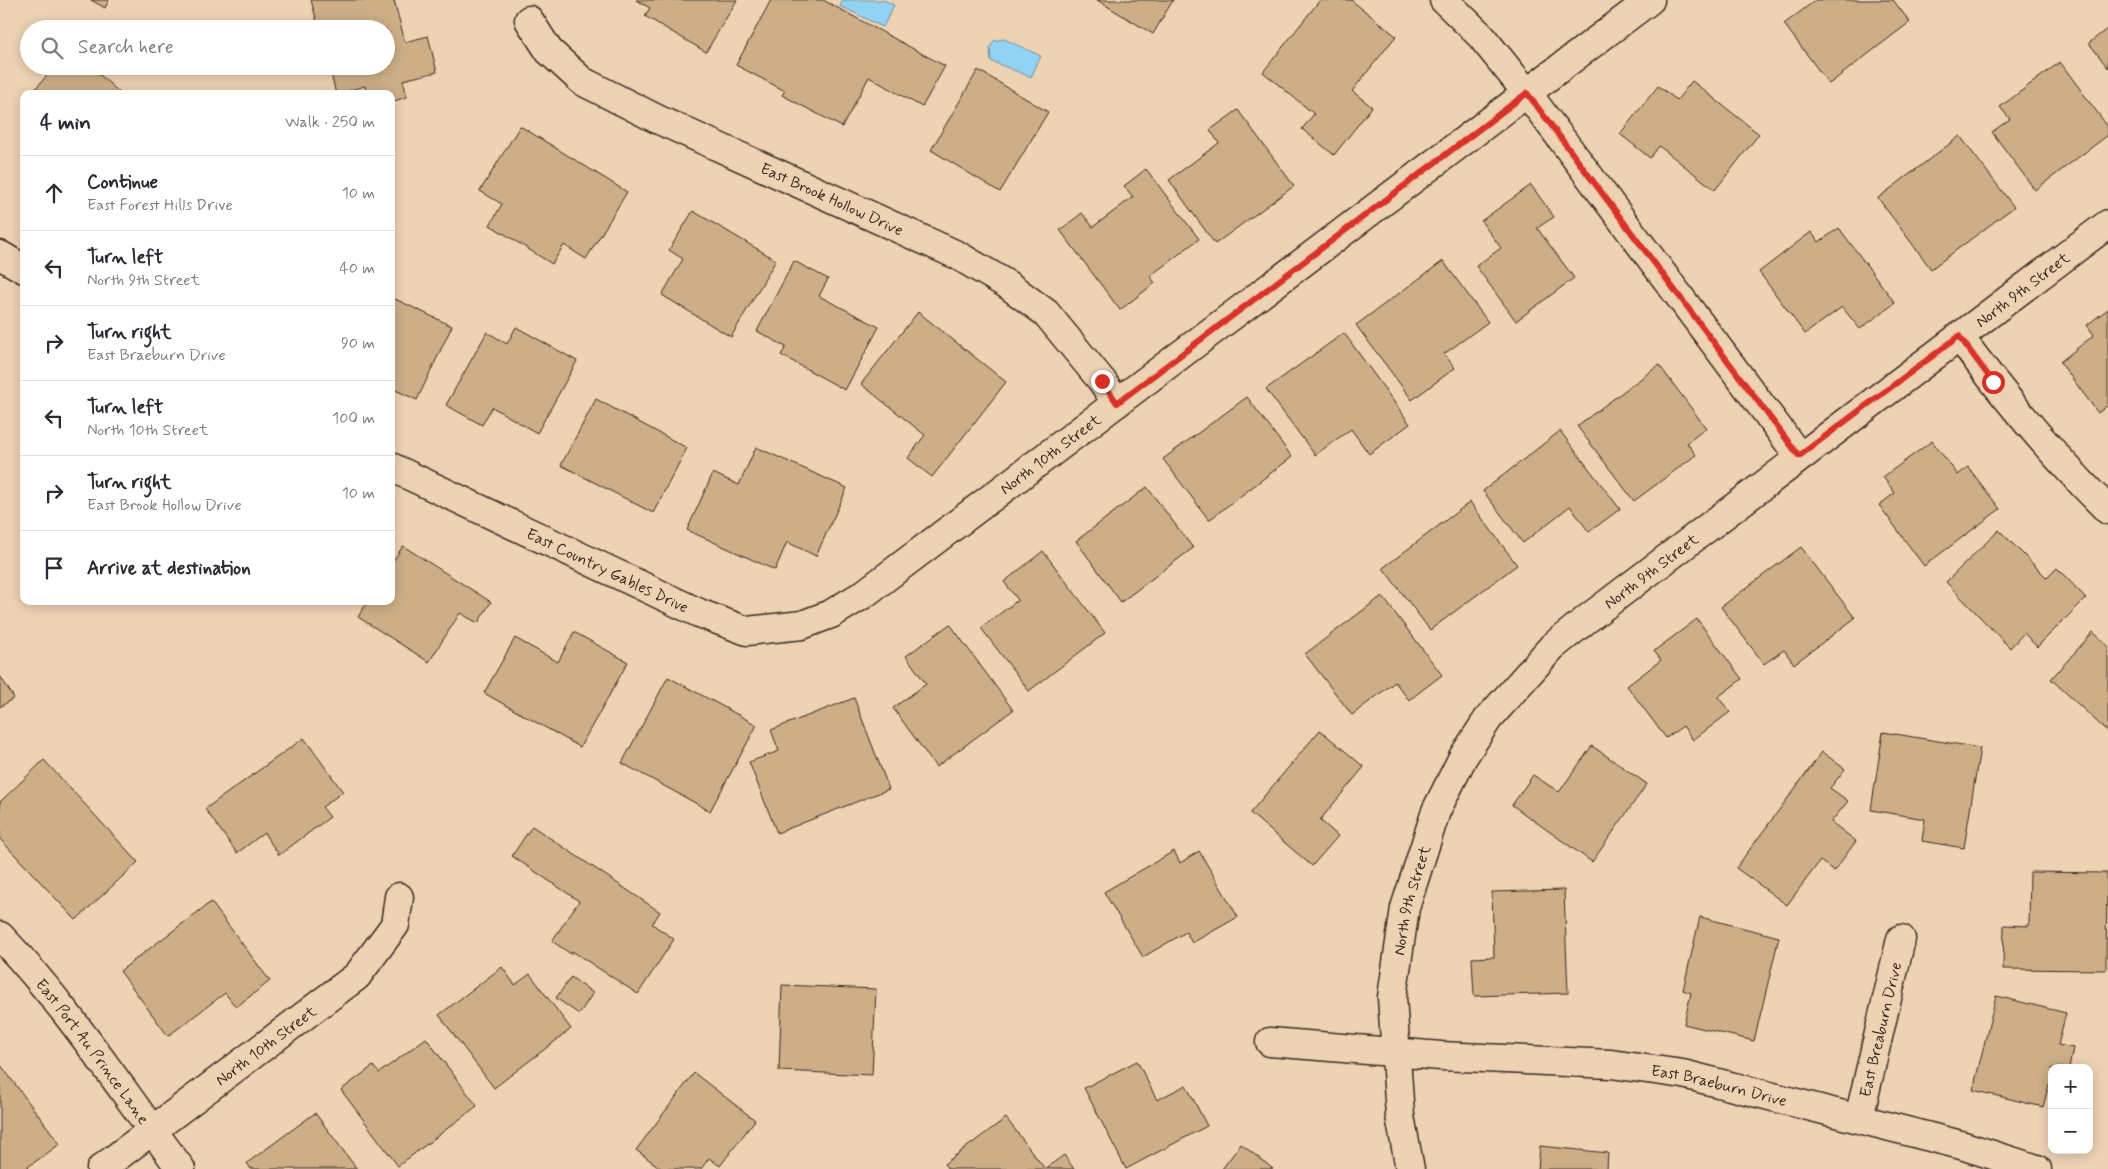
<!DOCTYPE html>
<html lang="en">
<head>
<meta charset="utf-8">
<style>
	body { margin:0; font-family:Mynerve,sans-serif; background:#f2f2f3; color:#2b2b33 }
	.controls { position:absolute; right:15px; bottom:15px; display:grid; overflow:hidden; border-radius:10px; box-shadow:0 2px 12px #0003 }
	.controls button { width:45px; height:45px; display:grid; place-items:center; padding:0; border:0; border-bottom:1px solid #e1e1e2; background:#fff; color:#2b2b33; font:25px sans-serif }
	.stop { position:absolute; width:15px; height:15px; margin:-11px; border:4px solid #d93025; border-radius:50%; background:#fff }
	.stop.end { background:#d93025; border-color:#fff; box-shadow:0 1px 5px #0008 }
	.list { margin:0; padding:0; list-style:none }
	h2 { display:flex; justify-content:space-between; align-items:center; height:65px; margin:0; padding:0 20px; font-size:21px }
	h2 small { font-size:16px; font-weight:400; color:#7c7c81 }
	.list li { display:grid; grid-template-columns:32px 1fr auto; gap:15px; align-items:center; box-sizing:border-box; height:75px; padding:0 20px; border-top:1px solid #e1e1e2 }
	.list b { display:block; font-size:19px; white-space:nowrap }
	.list p { margin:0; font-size:16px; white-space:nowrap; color:#7c7c81 }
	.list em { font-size:16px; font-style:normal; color:#7c7c81 }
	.icon { flex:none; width:28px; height:28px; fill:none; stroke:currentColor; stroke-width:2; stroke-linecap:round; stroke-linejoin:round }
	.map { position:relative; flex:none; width:2108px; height:1169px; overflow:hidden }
	.search { position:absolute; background:#fff; box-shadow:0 2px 12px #0003; left:20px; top:20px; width:375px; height:55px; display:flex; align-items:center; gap:12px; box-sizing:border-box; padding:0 18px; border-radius:28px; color:#7c7c81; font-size:19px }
	.panel { position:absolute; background:#fff; box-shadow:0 2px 12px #0003; left:20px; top:90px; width:375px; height:515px; border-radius:10px }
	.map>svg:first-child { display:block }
	.water { fill:#92d3f4; stroke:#6f8f9e }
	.building { fill:#cdae87; stroke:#3b2a1e }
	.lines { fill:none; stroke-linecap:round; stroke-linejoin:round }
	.minor-casing { stroke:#3b2a1e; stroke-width:31 }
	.minor { stroke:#edd2b4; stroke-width:28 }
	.route { stroke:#d93025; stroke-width:6 }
	.labels { text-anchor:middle; stroke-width:4.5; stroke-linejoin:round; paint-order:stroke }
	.street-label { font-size:16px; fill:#3b2a1e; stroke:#edd2b4 }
</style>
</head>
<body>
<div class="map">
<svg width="2108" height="1169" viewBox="0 0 2108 1169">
	<rect width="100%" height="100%" fill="#edd2b4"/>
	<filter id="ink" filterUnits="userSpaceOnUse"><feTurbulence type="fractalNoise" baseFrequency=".02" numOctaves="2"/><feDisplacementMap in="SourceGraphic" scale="10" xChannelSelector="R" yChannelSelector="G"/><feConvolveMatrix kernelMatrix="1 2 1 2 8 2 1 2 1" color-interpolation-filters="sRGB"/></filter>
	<g filter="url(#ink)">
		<g class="water">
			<path d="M843,0H883L894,5L883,27L840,6Z"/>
			<path d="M1004,39L1041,56L1031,77L991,61L990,47L994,41Z"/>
		</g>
		<g class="building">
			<path d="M91,0H109L105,8Z"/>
			<path d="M311,0H394L405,42L428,36L437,72L403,80L407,97L391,102V94H367L365,86L336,94L329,66H386V29H319Z"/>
			<path d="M636,0H737L706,52L645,16L650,8Z"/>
			<path d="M771,0H823L945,66L922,107L869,77L842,127L782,95L785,91L736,65Z"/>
			<path d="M1097,0H1173L1153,34Z"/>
			<path d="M1320,0H1351L1396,36L1352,91L1372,107L1334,155L1302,129L1314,114L1263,72Z"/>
			<path d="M1816,0H1893L1910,22L1829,84L1784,24Z"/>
			<path d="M2108,28V68L2089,43Z"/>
			<path d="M2060,62L2108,127V135L2035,190L1992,132L2010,119L2000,107Z"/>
			<path d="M55,66H90L121,94H31Z"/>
			<path d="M978,70L1048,112L1000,192L931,150Z"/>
			<path d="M1692,81L1759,134L1715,190L1659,146L1650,158L1620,134L1658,86L1677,100Z"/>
			<path d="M1238,110L1294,186L1215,244L1169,180L1219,143L1210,130Z"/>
			<path d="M520,126L627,192L586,259L564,245L552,264L490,225L502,204L480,191Z"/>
			<path d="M1960,136L2014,207L1931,269L1878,198Z"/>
			<path d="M1146,169L1199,239L1150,276L1155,283L1120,310L1060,230L1082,213L1093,227L1133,197L1124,186Z"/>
			<path d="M1531,185L1554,217L1537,228L1574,278L1516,321L1476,266L1501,248L1481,221Z"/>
			<path d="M693,211L776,260L731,337L662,295L683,259L669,250Z"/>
			<path d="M1839,228L1895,303L1860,329L1842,307L1805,334L1759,272L1811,232L1819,242Z"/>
			<path d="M794,261L828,279L819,296L879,327L845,390L781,355L786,347L757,331Z"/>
			<path d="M1443,261L1488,322L1444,354L1455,368L1412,400L1356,325Z"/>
			<path d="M391,297L452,326L417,400L391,388Z"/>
			<path d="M2108,309V405L2098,413L2060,362L2094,335L2087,325Z"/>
			<path d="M918,312L1006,382L932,477L908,458L925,435L861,384Z"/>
			<path d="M516,327L577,361L537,433L492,407L482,425L446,405L487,332L507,344Z"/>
			<path d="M1344,333L1410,424L1369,454L1351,429L1315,455L1266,389Z"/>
			<path d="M1659,365L1706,428L1687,443L1696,455L1634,501L1577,426Z"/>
			<path d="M1247,397L1292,457L1209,520L1163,459Z"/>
			<path d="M596,399L687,448L653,513L561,465Z"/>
			<path d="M1560,431L1620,509L1589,532L1570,506L1523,543L1483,491Z"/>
			<path d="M1932,441L1958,475L1968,467L2000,509L1924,566L1879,505L1895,493L1883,477Z"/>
			<path d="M756,447L847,488L816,556L787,542L775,570L687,530L713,473L739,485Z"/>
			<path d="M1147,487L1193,548L1121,602L1076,541Z"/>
			<path d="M1470,502L1517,565L1430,630L1383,568Z"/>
			<path d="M1999,530L2047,578L2057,568L2086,598L2037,647L2024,633L2010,648L1946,582Z"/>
			<path d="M403,546L491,602L478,623L460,613L429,662L358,617L368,601H391V564Z"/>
			<path d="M1801,547L1855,618L1794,664L1784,650L1764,664L1721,607Z"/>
			<path d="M1043,551L1105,633L1029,691L981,628L1018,600L1004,582Z"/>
			<path d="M1382,596L1442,675L1409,700L1395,682L1352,715L1305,654Z"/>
			<path d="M1697,619L1742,679L1718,697L1730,712L1693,740L1683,726L1666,738L1627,686L1661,660L1654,651Z"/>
			<path d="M950,624L1013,710L936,767L893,708L926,684L906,656Z"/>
			<path d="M574,632L628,662L580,747L484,693L515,638L558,662Z"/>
			<path d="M2093,632L2108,646V732L2051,679Z"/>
			<path d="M0,676L14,698L0,707Z"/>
			<path d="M668,677L757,725L710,811L622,763Z"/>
			<path d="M854,698L889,789L777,833L749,762L779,751L771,730Z"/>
			<path d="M1320,730L1364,767L1320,820L1338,836L1312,866L1250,813Z"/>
			<path d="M1883,732L1980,748L1964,848L1922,841L1925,819L1871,810Z"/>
			<path d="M304,738L343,792L322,807L330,817L279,855L264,833L237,853L205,809Z"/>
			<path d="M1592,746L1647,784L1592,862L1512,805L1533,775L1559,792Z"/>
			<path d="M1822,752L1845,769L1830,788L1848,801L1831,822L1856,841L1834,871L1820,861L1787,905L1736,868Z"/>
			<path d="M44,760L138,862L76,920L0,839V802Z"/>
			<path d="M532,826L660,912L652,924L674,939L638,994L572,951L571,954L552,941L579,901L512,856Z"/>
			<path d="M1174,851L1180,863L1199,851L1238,917L1192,943L1186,932L1143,957L1104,892Z"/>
			<path d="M2030,872L2107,873L2106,970L2003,969L2004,925L2029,926Z"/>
			<path d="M1564,890L1568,993L1474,996L1472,958L1494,957L1492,892Z"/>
			<path d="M211,902L270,981L236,1007L225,993L168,1036L120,971Z"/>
			<path d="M1700,917L1779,937L1754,1041L1684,1024L1691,993L1683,990Z"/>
			<path d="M502,967L515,985L530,974L571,1029L494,1088L439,1015Z"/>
			<path d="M571,977L593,993L579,1014L556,998Z"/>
			<path d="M782,985L876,989L872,1075L779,1071Z"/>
			<path d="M1996,996L2066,1013L2058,1045L2073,1048L2069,1068H2052V1085L2049,1084L2043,1107L1973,1090Z"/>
			<path d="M426,1038L477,1106L398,1166L341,1090L373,1066L379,1073Z"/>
			<path d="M1137,1061L1157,1100L1186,1085L1207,1126L1126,1169L1084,1088Z"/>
			<path d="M0,1064L60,1144L25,1169H0Z"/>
			<path d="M694,1073L755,1120L720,1166L709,1158L701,1169H662L636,1150Z"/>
			<path d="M315,1113L357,1169H251L247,1163Z"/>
			<path d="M1006,1118L1045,1169H948L944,1164Z"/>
			<path d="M1241,1144L1273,1169H1222Z"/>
			<path d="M1540,1146L1608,1153L1607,1169H1538Z"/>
			<path d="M1064,1155L1074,1169H1045Z"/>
		</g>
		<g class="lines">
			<g class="minor-casing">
				<g id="minor">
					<path d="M1444,0L1481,36L1527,93L1799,456"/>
					<path id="s1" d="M529,20L549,51L582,81L657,119L957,255L1008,285L1046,313L1102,381L1117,403"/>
					<path d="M0,255L24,269"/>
					<path d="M1959,336C2005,398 2053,456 2108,510"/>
					<path id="s2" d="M391,467L699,613L747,631L802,625L831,614L864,594L1650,0"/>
					<path id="s3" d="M0,936C68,1007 122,1091 181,1169"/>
					<path id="s4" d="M1270,1042L1441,1056L1611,1064L1683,1074L1961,1145L2037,1169"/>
					<path id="s5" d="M1859,1118L1901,939"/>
					<path id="s6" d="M101,1169L357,976L395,925L399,897"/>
					<path id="s7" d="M1410,1169L1400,1116L1392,997L1405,908L1436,811L1463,757L1488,719L1552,647L1587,619L2108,224"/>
				</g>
			</g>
			<use href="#minor" class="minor"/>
		</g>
	</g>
	<g class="lines" filter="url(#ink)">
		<path class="route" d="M1102,381L1117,403L1527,93L1799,456L1959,336L1993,382"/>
	</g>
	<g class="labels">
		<g class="street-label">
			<text dy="6" stroke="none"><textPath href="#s1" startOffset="358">East Brook Hollow Drive</textPath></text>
			<text dy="6" stroke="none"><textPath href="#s7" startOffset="1158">North 9th Street</textPath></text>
			<text dy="6" stroke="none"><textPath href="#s2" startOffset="750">North 10th Street</textPath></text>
			<text dy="6" stroke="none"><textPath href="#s2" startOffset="240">East Country Gables Drive</textPath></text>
			<text dy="6" stroke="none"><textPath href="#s7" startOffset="692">North 9th Street</textPath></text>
			<text dy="6" stroke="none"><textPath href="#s7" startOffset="272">North 9th Street</textPath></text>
			<text dy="6" stroke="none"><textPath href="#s5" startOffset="91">East Breaburn Drive</textPath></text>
			<text dy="6" stroke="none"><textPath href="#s6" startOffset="206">North 10th Street</textPath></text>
			<text dy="6" stroke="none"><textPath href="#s3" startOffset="148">East Port Au Prince Lane</textPath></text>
			<text dy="6" stroke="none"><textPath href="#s4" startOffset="452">East Braeburn Drive</textPath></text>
		</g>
	</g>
</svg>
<div class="controls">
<button>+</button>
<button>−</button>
</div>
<div class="stop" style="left:1993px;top:382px"></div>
<div class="stop end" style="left:1102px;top:381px"></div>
<div class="search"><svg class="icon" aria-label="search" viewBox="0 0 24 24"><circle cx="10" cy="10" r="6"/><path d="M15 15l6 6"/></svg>Search here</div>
<section class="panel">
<h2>4 min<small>Walk · 250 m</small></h2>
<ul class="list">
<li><svg class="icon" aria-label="ahead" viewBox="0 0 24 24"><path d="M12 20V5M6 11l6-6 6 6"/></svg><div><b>Continue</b><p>East Forest Hills Drive</p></div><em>10 m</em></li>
<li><svg class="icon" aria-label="left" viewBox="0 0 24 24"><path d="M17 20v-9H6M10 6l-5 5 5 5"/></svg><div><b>Turn left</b><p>North 9th Street</p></div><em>40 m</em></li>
<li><svg class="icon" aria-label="right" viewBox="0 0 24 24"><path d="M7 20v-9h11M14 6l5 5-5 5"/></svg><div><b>Turn right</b><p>East Braeburn Drive</p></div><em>90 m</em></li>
<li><svg class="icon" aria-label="left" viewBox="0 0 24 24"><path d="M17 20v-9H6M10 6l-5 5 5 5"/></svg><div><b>Turn left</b><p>North 10th Street</p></div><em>100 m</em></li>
<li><svg class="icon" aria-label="right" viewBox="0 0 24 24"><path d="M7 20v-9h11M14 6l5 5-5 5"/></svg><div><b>Turn right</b><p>East Brook Hollow Drive</p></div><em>10 m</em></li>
<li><svg class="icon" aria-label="arrive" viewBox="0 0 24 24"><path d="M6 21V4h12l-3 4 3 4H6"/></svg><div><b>Arrive at destination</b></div></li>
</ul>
</section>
</div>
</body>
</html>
